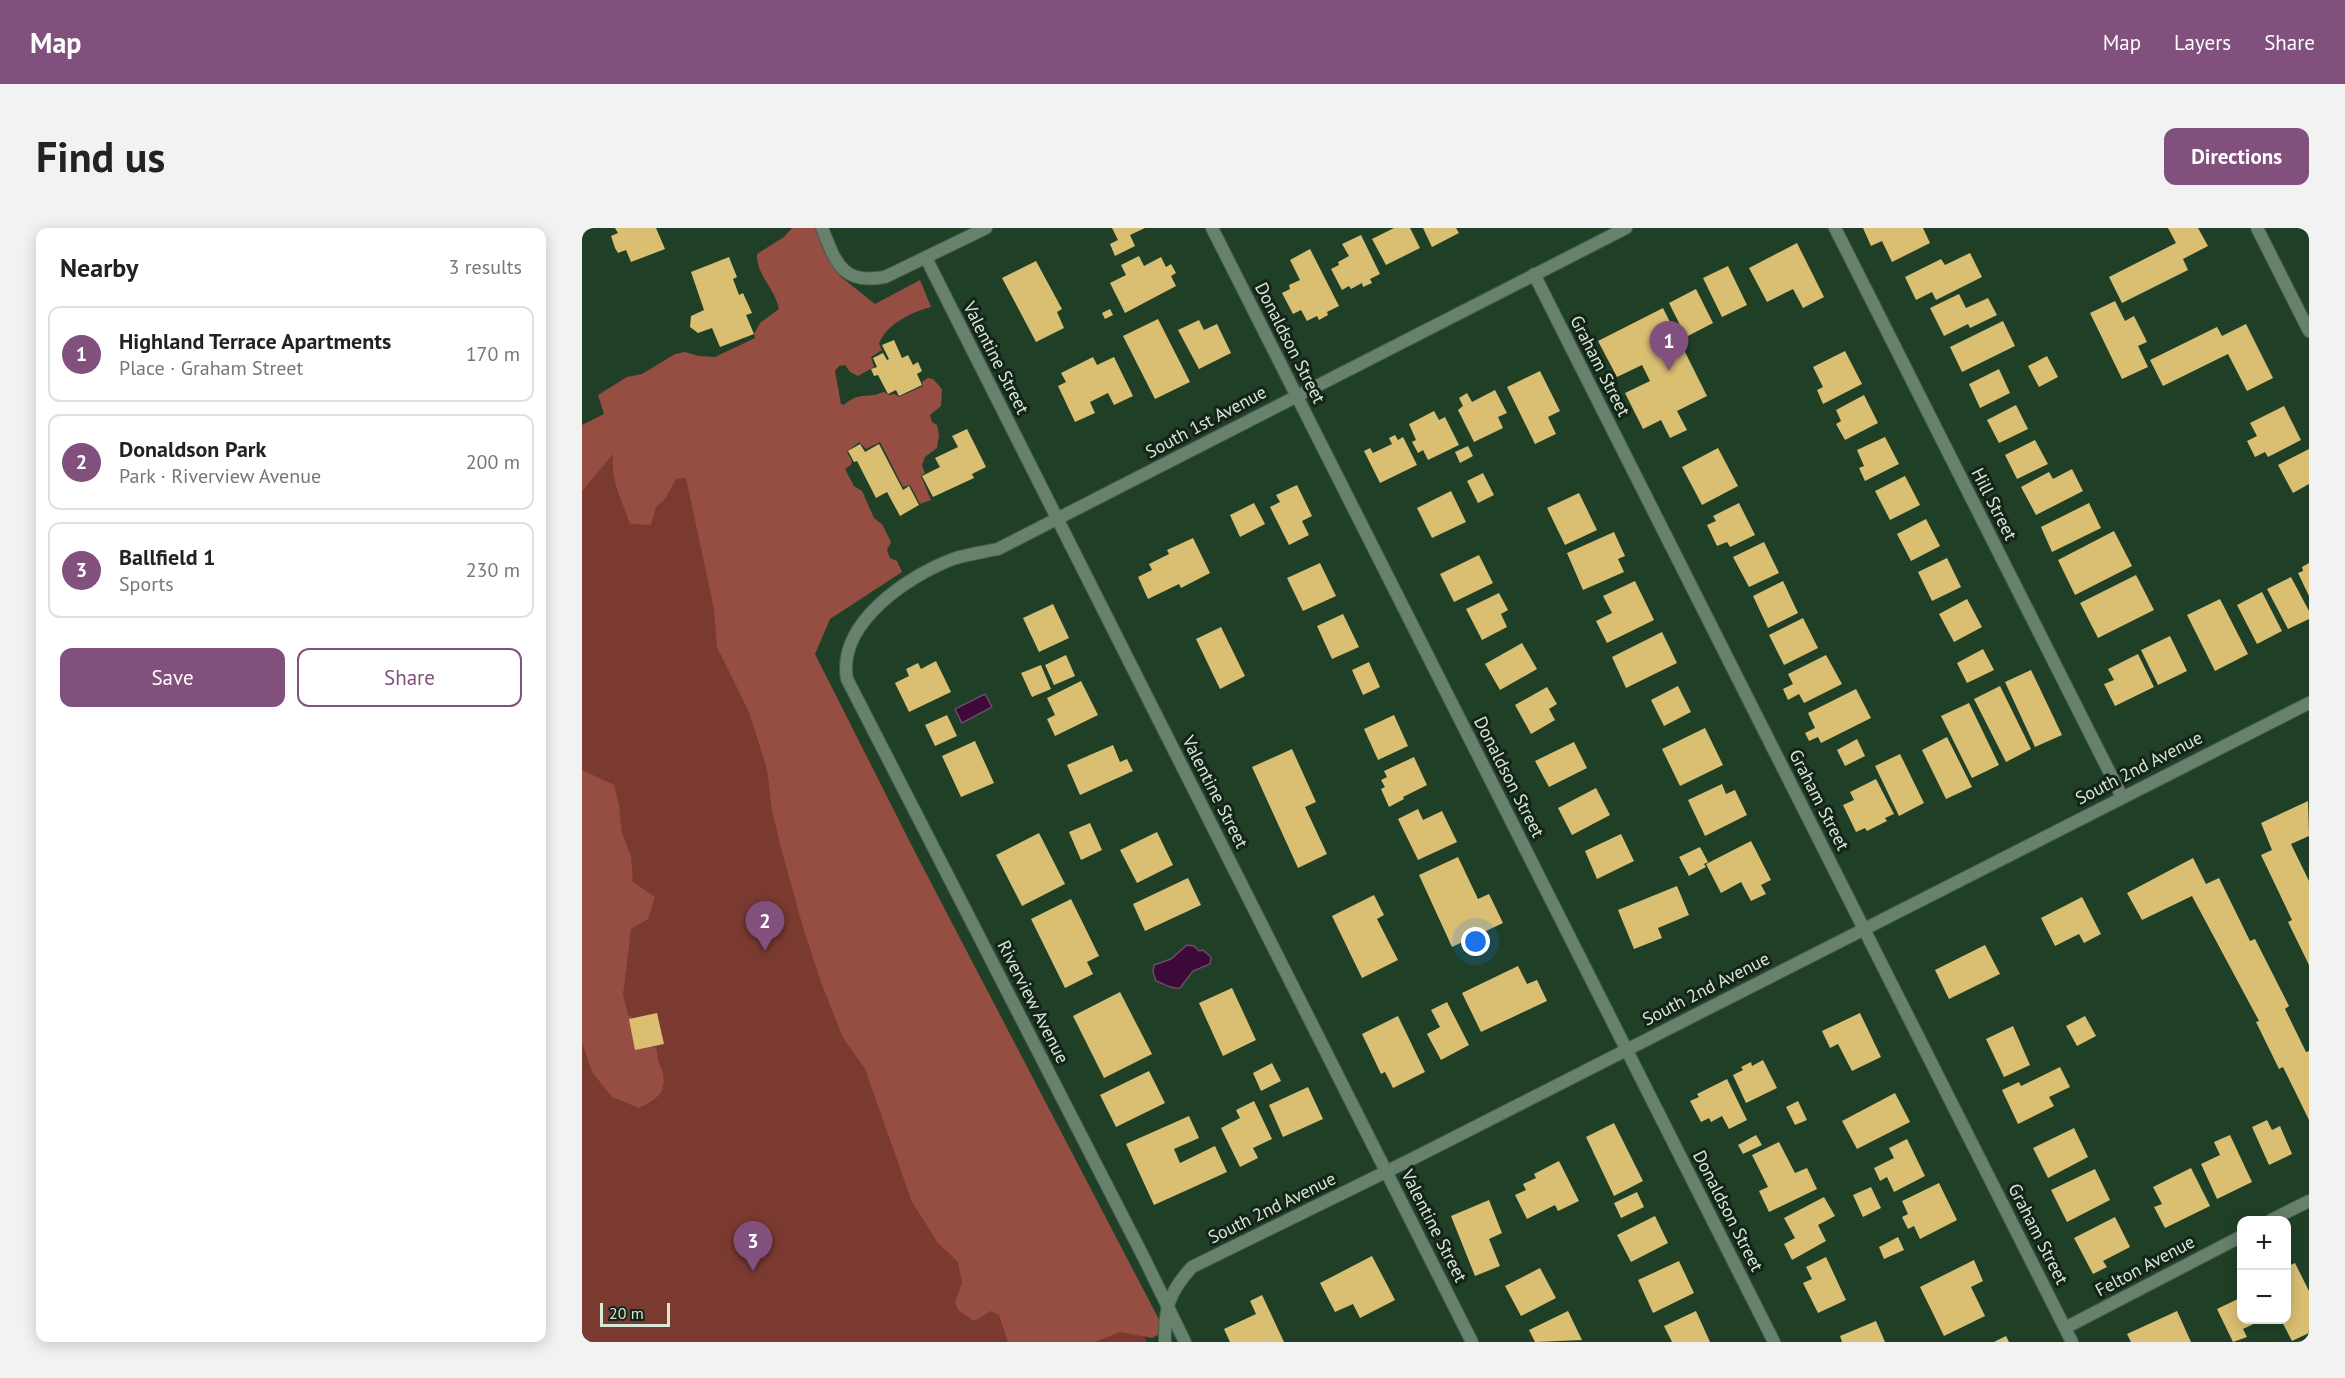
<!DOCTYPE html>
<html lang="en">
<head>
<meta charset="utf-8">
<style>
	body { margin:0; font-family:"PT Sans",sans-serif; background:#f2f2f2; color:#222 }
	.controls { position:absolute; right:18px; bottom:18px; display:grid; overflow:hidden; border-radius:12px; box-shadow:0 3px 15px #0003 }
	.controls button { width:54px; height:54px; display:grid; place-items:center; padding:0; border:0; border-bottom:2px solid #e0e0e0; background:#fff; color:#222; font:30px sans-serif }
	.scale { position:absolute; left:18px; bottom:15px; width:70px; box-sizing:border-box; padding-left:6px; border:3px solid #d6e9d9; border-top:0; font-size:16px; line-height:21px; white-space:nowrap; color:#d6e9d9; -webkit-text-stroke:4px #152318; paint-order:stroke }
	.you { position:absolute; left:894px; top:714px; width:21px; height:21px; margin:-15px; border:4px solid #fff; border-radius:50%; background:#1a73e8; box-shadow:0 0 0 9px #1a73e833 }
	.badge { display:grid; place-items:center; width:39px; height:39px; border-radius:50%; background:#81507d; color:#fff; font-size:20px; font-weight:700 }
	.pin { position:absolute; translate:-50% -50px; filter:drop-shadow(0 2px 3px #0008) }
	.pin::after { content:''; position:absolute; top:32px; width:21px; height:18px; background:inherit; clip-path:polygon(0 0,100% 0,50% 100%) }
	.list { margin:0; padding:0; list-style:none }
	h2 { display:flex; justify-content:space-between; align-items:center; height:78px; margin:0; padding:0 24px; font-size:26px }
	h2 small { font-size:20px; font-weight:400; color:#767676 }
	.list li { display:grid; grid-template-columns:39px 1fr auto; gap:18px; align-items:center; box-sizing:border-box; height:96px; margin:0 12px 12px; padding:0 12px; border:2px solid #e0e0e0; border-radius:12px }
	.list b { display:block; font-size:22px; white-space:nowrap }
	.list p { margin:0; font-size:20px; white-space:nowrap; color:#767676 }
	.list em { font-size:20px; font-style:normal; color:#767676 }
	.actions { display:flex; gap:12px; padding:18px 24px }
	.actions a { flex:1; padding:14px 0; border:2px solid #81507d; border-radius:12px; text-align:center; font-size:21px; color:#81507d }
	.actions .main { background:#81507d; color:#fff }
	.map { position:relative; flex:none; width:1727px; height:1114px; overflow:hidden; border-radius:12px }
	header { display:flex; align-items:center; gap:36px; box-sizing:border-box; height:84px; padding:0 30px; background:#81507d; color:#fff }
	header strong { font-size:28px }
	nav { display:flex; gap:33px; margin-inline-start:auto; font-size:21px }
	.intro { display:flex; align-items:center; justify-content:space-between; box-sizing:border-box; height:144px; padding:0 36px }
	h1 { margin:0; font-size:42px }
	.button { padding:15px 27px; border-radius:12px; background:#81507d; color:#fff; font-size:21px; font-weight:700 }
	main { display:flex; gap:36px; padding:0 36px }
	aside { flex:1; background:#fff; border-radius:12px; box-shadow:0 3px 15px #0003 }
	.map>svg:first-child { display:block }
	.green { fill:#7a3a30 }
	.forest { fill:#964d42 }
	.water { fill:#3c0939; stroke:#6a4c69; stroke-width:1.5 }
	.building { fill:#dabf73 }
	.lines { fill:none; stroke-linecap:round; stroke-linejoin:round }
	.street-casing { stroke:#405e47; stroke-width:14 }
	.street { stroke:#67816c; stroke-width:12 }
	.labels { text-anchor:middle; stroke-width:6; stroke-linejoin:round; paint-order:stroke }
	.street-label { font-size:18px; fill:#d6e9d9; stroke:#152318 }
</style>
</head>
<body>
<header>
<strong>Map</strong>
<nav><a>Map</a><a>Layers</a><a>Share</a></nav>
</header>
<div class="intro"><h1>Find us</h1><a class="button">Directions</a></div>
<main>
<aside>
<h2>Nearby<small>3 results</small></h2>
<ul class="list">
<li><span class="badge">1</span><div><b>Highland Terrace Apartments</b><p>Place · Graham Street</p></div><em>170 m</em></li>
<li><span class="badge">2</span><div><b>Donaldson Park</b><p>Park · Riverview Avenue</p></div><em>200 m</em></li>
<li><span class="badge">3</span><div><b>Ballfield 1</b><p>Sports</p></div><em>230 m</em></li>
</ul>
<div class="actions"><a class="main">Save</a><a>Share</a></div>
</aside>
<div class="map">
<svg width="1727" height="1114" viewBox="0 0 1727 1114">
	<rect width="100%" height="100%" fill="#1f4027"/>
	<path class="green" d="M219,91L167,333L565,1114H0V197Z"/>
	<g class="forest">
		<path d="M210,0H235L259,49L293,76L338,52L349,79C330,84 304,96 297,116L300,122L289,129L292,139L276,148L268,144L263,137L257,138L253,143L259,176L262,177C275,166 278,169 292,167C295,167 299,164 302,164L307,167L313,166L317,169L341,158L340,154L346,150L351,151L360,161L359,178L348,187L350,194L355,197L357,207L355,220L343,229L340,237L343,245L339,248L349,272L338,276L328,257L321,259L298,214L284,221L277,214L265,224L270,233L269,237L263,241L272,258L280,263L292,290L300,296L309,314L305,322L308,330L315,333L320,344L248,391L233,426L334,626L583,1103L570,1110L538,1104L513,1114H426L417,1087L409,1083L392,1093L376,1082L373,1074L380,1055L376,1034L356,1015L330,974L283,841L261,810L239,754L220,696L198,616L190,582L185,541L167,484L135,419L132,381L104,250L94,251L83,271L74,279L69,297L48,296C39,269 29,256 31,226L0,263V197L22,186L16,167L45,149L60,146L93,126L103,124L117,128L133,129L173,110L172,106L178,95L197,81C193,60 174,47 175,26L202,9Z"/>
		<path d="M0,542L32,557L37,577L40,605L49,628L51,654L73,669L66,691L49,701L41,767L46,787L56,794L66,818L73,819C76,824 75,826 76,832C77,836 80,841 81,845C85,866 73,872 57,880L30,869L10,844L0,814Z"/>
	</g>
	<g class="water">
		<path d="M403,466L410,479L380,495L373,481Z"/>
		<path d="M605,717L612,718L617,723L621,722L629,729L628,736L611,743L598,760C589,762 582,755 574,753L571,744L572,737L589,731Z"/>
	</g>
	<g class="building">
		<path d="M33,0H74L83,21L49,34L44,22L36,25L33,20L29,8L36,5Z"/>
		<path d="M530,0H563L548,7L553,18L533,28L528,16L536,12Z"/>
		<path d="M812,0H828L838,20L804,37L790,11Z"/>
		<path d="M841,0H874L877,5L850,19Z"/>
		<path d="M1281,0H1341L1348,15L1310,34L1300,13L1289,18Z"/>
		<path d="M1586,0H1616L1626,18L1601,31L1606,42L1540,75L1527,49L1594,15Z"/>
		<path d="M779,7L798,46L788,51L790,55L781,59L780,55L769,61L767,58L760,62L749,41L757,37L756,34L767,28L760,16Z"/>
		<path d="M1215,15L1242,69L1221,80L1211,61L1185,74L1167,40Z"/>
		<path d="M728,21L757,78L745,84L746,87L737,92L735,88L725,93L719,82L711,86L700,65L708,61L707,57L718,52L708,32Z"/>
		<path d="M1388,25L1400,49L1354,72L1350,64L1334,72L1323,49L1359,31L1363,37Z"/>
		<path d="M557,28L562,38L579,29L584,39L589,36L594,45L589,48L594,58L543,85L528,55L544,47L539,37Z"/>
		<path d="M147,29L155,49L151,51L157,67L161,65L170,85L164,87L172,106L138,119L130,100L116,105L108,99L109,88L122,82L109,44Z"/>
		<path d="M454,33L480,81L475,84L482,100L454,114L420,50Z"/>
		<path d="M1146,38L1165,77L1140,89L1121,50Z"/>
		<path d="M1114,61L1131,95L1104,109L1087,75Z"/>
		<path d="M1377,66L1384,80L1406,70L1415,87L1388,100L1386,96L1362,108L1348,80Z"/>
		<path d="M1533,73L1543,93L1552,88L1565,114L1556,118L1566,139L1540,151L1508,85Z"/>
		<path d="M1081,80L1125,168L1095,183L1105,202L1088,210L1079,192L1061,201L1043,165L1068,153L1060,137L1035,149L1016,113Z"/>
		<path d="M528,81L531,87L523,91L520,85Z"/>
		<path d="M576,91L608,154L573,171L541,108Z"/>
		<path d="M617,92L622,102L635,96L649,125L617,141L596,102Z"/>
		<path d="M1421,93L1433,118L1380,144L1368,119Z"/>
		<path d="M1664,96L1691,150L1665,163L1646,126L1581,158L1568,132L1635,99L1640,108Z"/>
		<path d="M312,112L320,130L326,127L331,137L336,134L340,143L335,146L340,157L317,168L314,162L306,166L296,147L292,148L289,141L295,139L291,130L301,125L305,132L307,131L300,117Z"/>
		<path d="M1263,123L1280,156L1241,176L1235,162L1241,159L1231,139Z"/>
		<path d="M1465,128L1476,149L1457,159L1446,138Z"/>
		<path d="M511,129L515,137L532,129L551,168L532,177L526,165L508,174L513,185L493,194L476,158L484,154L479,145Z"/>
		<path d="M1417,141L1428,165L1398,180L1387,156Z"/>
		<path d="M958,143L978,183L966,189L974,206L953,216L925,159Z"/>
		<path d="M913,162L925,185L916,189L921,200L892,214L876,182L881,178L877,170L885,165L890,174Z"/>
		<path d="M1282,167L1296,195L1263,212L1254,196L1259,193L1254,182Z"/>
		<path d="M1434,177L1446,201L1417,215L1405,192Z"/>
		<path d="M1702,178L1719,212L1686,229L1683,224L1673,229L1665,213L1675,208L1668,195Z"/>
		<path d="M852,183L857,192L863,189L877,217L846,232L841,222L836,225L830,214L834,212L827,196Z"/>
		<path d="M385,201L404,239L390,246L392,250L351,269L340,248L358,239L353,230L376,219L370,208Z"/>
		<path d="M813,207L816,212L821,209L835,237L798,255L782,223L788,220L791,225L810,216L807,210Z"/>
		<path d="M1303,209L1317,236L1283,253L1277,240L1282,238L1275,222Z"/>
		<path d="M1453,212L1466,236L1435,251L1423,227Z"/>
		<path d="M278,216L283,224L297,216L321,262L327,258L337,277L318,288L305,264L294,270L275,233L272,234L266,223Z"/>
		<path d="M886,218L891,228L878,235L873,224Z"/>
		<path d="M1136,220L1156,258L1120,277L1100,239Z"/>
		<path d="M1727,221V256L1711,265L1696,237Z"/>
		<path d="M1490,241L1501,263L1454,287L1439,259L1467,244L1471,251Z"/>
		<path d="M901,245L912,267L896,275L885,253Z"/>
		<path d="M1323,248L1338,277L1308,292L1293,263Z"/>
		<path d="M715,257L730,288L720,293L727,307L707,317L688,279L698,274L694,267Z"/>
		<path d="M869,263L884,294L850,310L835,280Z"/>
		<path d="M997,265L1015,302L983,317L965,280Z"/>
		<path d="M672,275L683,296L658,309L648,287Z"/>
		<path d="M1157,275L1173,307L1148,319L1145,314L1135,318L1125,297L1134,293L1131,288Z"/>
		<path d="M1507,275L1519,300L1470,324L1459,299Z"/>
		<path d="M1344,291L1358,318L1329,333L1315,306Z"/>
		<path d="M1532,303L1550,338L1493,367L1476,332Z"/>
		<path d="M1032,304L1043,328L1036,331L1042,344L1001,362L985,325Z"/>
		<path d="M611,310L628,345L599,360L597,356L566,371L556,349L570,342L567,336L587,326L585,322Z"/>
		<path d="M1182,314L1197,345L1167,359L1151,329Z"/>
		<path d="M897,327L911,355L872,374L858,346Z"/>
		<path d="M1365,330L1379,359L1350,373L1336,344Z"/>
		<path d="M738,335L754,368L721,383L705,350Z"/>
		<path d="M1727,335V368L1716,345L1721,343L1720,339Z"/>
		<path d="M1554,347L1572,382L1516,410L1498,375Z"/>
		<path d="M1709,349L1727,383V391L1706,401L1685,361Z"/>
		<path d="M1053,353L1072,392L1025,415L1014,393L1030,385L1021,368Z"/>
		<path d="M1201,353L1216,385L1186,400L1171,368Z"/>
		<path d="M1680,364L1700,403L1675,416L1655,377Z"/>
		<path d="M917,365L926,382L919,386L925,399L900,412L884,381Z"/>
		<path d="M1385,371L1400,399L1372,414L1357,386Z"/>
		<path d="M1638,371L1666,426L1633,443L1605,387Z"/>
		<path d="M471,376L487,410L457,424L441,390Z"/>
		<path d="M761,386L777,419L750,431L735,398Z"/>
		<path d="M1221,390L1236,420L1202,437L1187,407Z"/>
		<path d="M639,399L663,448L638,461L614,411Z"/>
		<path d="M1080,404L1095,435L1044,460L1030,429Z"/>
		<path d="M1588,408L1605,443L1576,457L1559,422Z"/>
		<path d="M940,415L955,441L918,462L903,436Z"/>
		<path d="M1401,421L1412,442L1385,455L1375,435Z"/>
		<path d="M1556,426L1572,459L1533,478L1522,456L1532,452L1526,441Z"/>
		<path d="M484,427L493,448L472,457L463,437Z"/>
		<path d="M1244,427L1260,456L1222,475L1217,466L1206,472L1201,461L1211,456L1206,446Z"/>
		<path d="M354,433L369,464L327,484L313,455L327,448L324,441L336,435L339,441Z"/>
		<path d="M787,434L798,459L781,467L770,442Z"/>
		<path d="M459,437L469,461L450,469L439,445Z"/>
		<path d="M1449,442L1480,507L1453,519L1423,454Z"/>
		<path d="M499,453L516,487L473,508L465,491L473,487L465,470Z"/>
		<path d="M1096,458L1109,484L1082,498L1069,472Z"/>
		<path d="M1418,458L1449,521L1424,534L1392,471Z"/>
		<path d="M965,459L975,476L967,481L973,492L949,506L933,477Z"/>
		<path d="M1274,461L1289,490L1239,515L1236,509L1227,513L1223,505L1233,500L1226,485Z"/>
		<path d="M1387,475L1417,537L1390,550L1359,488Z"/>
		<path d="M365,487L375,508L353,518L343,497Z"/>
		<path d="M812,487L826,518L796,532L782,501Z"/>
		<path d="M1123,500L1141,537L1098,558L1080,521Z"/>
		<path d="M1365,509L1390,559L1364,571L1340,522Z"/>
		<path d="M1275,511L1283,528L1263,538L1255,522Z"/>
		<path d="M393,513L412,555L379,569L360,528Z"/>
		<path d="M992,514L1005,540L967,559L953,533Z"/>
		<path d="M531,517L538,534L545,531L551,543L498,567L485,537Z"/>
		<path d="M710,521L734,574L723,579L745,626L716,640L670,539Z"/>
		<path d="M1318,526L1342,575L1317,588L1293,538Z"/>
		<path d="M832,529L845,557L821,569L822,571L807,579L799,561L803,559L799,552L805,549L802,543Z"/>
		<path d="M1294,551L1312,586L1303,590L1305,593L1285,603L1283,600L1274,604L1261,577L1272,572L1268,564Z"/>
		<path d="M1140,556L1144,566L1153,562L1165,587L1123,608L1106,572Z"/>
		<path d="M1014,560L1028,587L990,607L976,580Z"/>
		<path d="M1726,573L1727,608L1709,616L1727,653V737L1706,694L1710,692L1679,627L1690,622L1679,595Z"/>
		<path d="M836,581L841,592L860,583L875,614L836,632L816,591Z"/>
		<path d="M508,595L520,622L499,632L487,604Z"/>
		<path d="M575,604L591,637L555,655L538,622Z"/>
		<path d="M457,605L483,656L440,678L414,627Z"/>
		<path d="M1039,606L1052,633L1015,651L1003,623Z"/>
		<path d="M1169,613L1189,652L1179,657L1184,666L1169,673L1159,654L1139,665L1124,636Z"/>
		<path d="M1118,619L1126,634L1122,636L1124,639L1107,648L1097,629Z"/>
		<path d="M876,629L896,671L907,666L921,695L870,719L837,647Z"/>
		<path d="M1611,630L1624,656L1637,650L1668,713L1673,711L1707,778L1703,781L1724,824L1727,823V892L1701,839L1697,841L1674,794L1677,793L1610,668L1560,692L1545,665Z"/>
		<path d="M606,650L619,677L563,703L551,676Z"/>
		<path d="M1095,658L1107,687L1076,700L1080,710L1052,721L1036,682Z"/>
		<path d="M792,667L802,687L795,691L816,732L780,750L750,688Z"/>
		<path d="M1500,669L1519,706L1502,715L1497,706L1473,718L1459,690Z"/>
		<path d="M489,671L517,728L505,734L511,746L483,760L449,691Z"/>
		<path d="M1403,717L1418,746L1367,771L1353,742Z"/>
		<path d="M936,738L945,756L955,752L965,773L899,804L880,765Z"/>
		<path d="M650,760L674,812L641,828L617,775Z"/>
		<path d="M538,764L570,826L522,850L491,788Z"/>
		<path d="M865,774L887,817L859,832L845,806L858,799L849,782Z"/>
		<path d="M75,785L82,816L53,822L47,791Z"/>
		<path d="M1278,785L1299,829L1270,843L1256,816L1248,820L1240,803Z"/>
		<path d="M816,788L843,844L811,860L803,844L799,846L780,806Z"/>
		<path d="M1503,788L1514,808L1495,818L1484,798Z"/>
		<path d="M1431,798L1448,837L1422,849L1404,811Z"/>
		<path d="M1181,832L1195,860L1164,875L1151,847L1161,842L1159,839L1169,834L1170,838Z"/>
		<path d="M690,835L699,853L679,863L671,845Z"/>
		<path d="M1478,839L1488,859L1467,869L1472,878L1436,896L1420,862L1437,854L1439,858Z"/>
		<path d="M567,843L583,875L534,899L518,867Z"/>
		<path d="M1145,851L1165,892L1147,901L1140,888L1129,894L1127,890L1119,894L1108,873L1117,869L1115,866Z"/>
		<path d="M726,859L741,891L701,909L687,877Z"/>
		<path d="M1313,865L1328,894L1275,921L1260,893Z"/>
		<path d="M672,873L690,911L671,920L676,930L658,939L639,900L658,890L654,882Z"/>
		<path d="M1216,873L1225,892L1213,897L1204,879Z"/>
		<path d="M607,888L617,910L592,921L598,935L633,918L645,944L572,977L544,916Z"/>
		<path d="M1685,892L1690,902L1698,898L1710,926L1687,937L1670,899Z"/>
		<path d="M1032,895L1061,953L1032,968L1004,909Z"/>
		<path d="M1492,900L1506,929L1466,950L1451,920Z"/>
		<path d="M1174,907L1180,917L1161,926L1156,917Z"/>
		<path d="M1648,907L1670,954L1635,971L1619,936L1638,927L1632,914Z"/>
		<path d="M1325,911L1343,948L1312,964L1305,949L1298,953L1292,940L1312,930L1307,920Z"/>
		<path d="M1197,914L1213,945L1225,940L1235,961L1187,984L1177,963L1186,959L1170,927Z"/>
		<path d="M977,933L997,973L976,983L973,977L945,991L933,967L944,962L941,956L954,950L952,946Z"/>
		<path d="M1609,940L1628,978L1583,1000L1572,979L1580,976L1571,959Z"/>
		<path d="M1513,941L1528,972L1485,994L1469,962Z"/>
		<path d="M1357,955L1375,992L1338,1011L1332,998L1326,1001L1320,989L1326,986L1320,973Z"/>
		<path d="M1289,959L1299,980L1281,989L1271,967Z"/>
		<path d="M1055,964L1062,979L1039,990L1032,975Z"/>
		<path d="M1242,969L1253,988L1236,997L1244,1013L1210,1032L1202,1016L1213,1010L1202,990Z"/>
		<path d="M907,972L920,1005L907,1011L918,1038L893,1048L869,988Z"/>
		<path d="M1073,988L1086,1015L1049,1034L1035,1007Z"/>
		<path d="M1533,989L1548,1019L1521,1033L1525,1039L1511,1046L1492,1010Z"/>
		<path d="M1316,1009L1322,1022L1302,1031L1297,1019Z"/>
		<path d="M790,1028L813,1072L778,1090L771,1076L753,1084L738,1055Z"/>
		<path d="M1244,1029L1264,1072L1236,1085L1221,1055L1230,1051L1224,1039Z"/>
		<path d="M1392,1032L1401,1053L1389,1059L1403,1088L1362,1108L1338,1059Z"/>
		<path d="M1097,1033L1112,1065L1071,1085L1056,1052Z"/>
		<path d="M1713,1035L1727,1063V1105L1710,1113L1699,1092H1704V1039Z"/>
		<path d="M958,1040L974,1070L939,1088L923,1058Z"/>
		<path d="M680,1067L702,1114H648L642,1101L674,1086L668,1073Z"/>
		<path d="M1660,1069V1092H1680L1661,1101L1665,1109L1651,1114L1635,1081Z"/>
		<path d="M986,1083L1000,1112L953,1114L947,1102Z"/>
		<path d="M1114,1083L1128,1114H1090L1082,1098Z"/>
		<path d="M1595,1083L1609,1114H1549L1545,1106Z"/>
		<path d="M1294,1093L1303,1114H1260L1258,1108Z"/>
		<path d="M1424,1108L1427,1114H1412Z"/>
	</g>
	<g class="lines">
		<g class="street-casing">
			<g id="street">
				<path d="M240,0C254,35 260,57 303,49L404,0"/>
				<path d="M630,0L1192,1114"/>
				<path d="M1253,0L1540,569"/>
				<path d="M1675,0L1727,103"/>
				<path d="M344,30L890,1114"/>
				<path d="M952,46L1490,1114"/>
				<path d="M1689,992L1727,973"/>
				<path d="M1483,1100L1660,1008"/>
				<path d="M583,1114C582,1081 587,1064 610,1039L828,932L1727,475"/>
				<path d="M603,1114L562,1030L265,451C255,395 326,348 371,331C385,326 402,324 416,321L1044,0"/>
			</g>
		</g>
		<use href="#street" class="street"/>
	</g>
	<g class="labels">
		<g class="street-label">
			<text transform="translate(708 115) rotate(63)" y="6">Donaldson Street</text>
			<text transform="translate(414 130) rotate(63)" y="6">Valentine Street</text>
			<text transform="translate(1018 138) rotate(63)" y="6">Graham Street</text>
			<text transform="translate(624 194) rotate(-28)" y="6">South 1st Avenue</text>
			<text transform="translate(1412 276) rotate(63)" y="6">Hill Street</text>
			<text transform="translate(1557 540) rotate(-27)" y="6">South 2nd Avenue</text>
			<text transform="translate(927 549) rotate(63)" y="6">Donaldson Street</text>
			<text transform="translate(633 564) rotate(63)" y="6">Valentine Street</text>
			<text transform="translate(1237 572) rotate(63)" y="6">Graham Street</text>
			<text transform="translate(1124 761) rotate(-27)" y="6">South 2nd Avenue</text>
			<text transform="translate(451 774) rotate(63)" y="6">Riverview Avenue</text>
			<text transform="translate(690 980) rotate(-26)" y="6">South 2nd Avenue</text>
			<text transform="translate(1146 983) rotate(63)" y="6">Donaldson Street</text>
			<text transform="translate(852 998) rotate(63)" y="6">Valentine Street</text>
			<text transform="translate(1456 1006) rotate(63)" y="6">Graham Street</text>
			<text transform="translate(1563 1038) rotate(-28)" y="6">Felton Avenue</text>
		</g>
	</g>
</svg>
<div class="controls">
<button>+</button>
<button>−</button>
</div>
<div class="scale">20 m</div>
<div class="you"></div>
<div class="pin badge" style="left:1087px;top:143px">1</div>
<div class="pin badge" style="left:183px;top:723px">2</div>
<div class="pin badge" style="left:171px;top:1043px">3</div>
</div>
</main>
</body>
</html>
